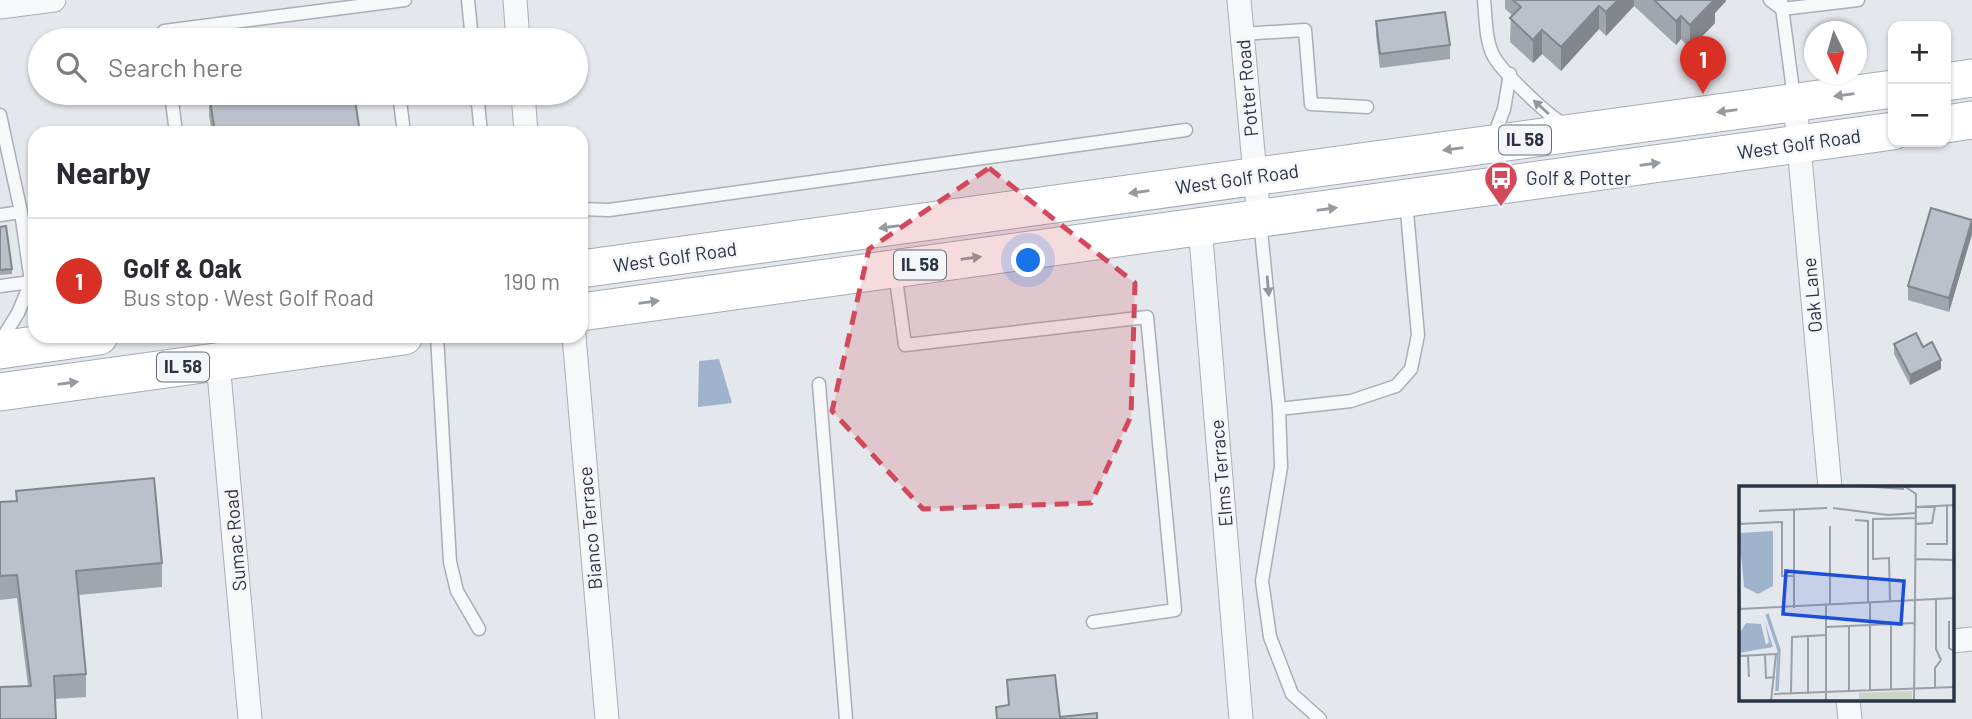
<!DOCTYPE html>
<html lang="en">
<head>
<meta charset="utf-8">
<style>
	body { margin:0; font-family:Barlow,sans-serif; background:#f7f7f7; color:#2b2b33 }
	.controls { position:absolute; right:21px; top:21px; display:grid; overflow:hidden; border-radius:14px; box-shadow:0 2px 5px #0004 }
	.controls button { width:63px; height:63px; display:grid; place-items:center; padding:0; border:0; border-bottom:2px solid #e1e1e2; background:#fff; color:#2b2b33; font:35px sans-serif }
	.compass { position:absolute; left:1804px; top:21px; width:63px; height:63px; border-radius:50%; background:#fff; box-shadow:0 2px 5px #0004; rotate:175deg }
	.you { position:absolute; left:1029px; top:261px; width:24px; height:24px; margin:-18px; border:5px solid #fff; border-radius:50%; background:#1a73e8; box-shadow:0 0 0 10px #1a73e833 }
	.badge { display:grid; place-items:center; width:46px; height:46px; border-radius:50%; background:#d93025; color:#fff; font-size:23px; font-weight:700 }
	.pin { position:absolute; translate:-50% -58px; filter:drop-shadow(0 2px 4px #0008) }
	.pin::after { content:''; position:absolute; top:37px; width:24px; height:21px; background:inherit; clip-path:polygon(0 0,100% 0,50% 100%) }
	.list { margin:0; padding:0; list-style:none }
	h2 { display:flex; justify-content:space-between; align-items:center; height:91px; margin:0; padding:0 28px; font-size:30px }
	h2 small { font-size:23px; font-weight:400; color:#7c7c81 }
	.list li { display:grid; grid-template-columns:46px 1fr auto; gap:21px; align-items:center; box-sizing:border-box; height:126px; padding:0 28px; border-top:2px solid #e1e1e2 }
	.list b { display:block; font-size:26px; white-space:nowrap }
	.list p { margin:0; font-size:23px; white-space:nowrap; color:#7c7c81 }
	.list em { font-size:23px; font-style:normal; color:#7c7c81 }
	.icon { flex:none; width:38px; height:38px; fill:none; stroke:currentColor; stroke-width:2; stroke-linecap:round; stroke-linejoin:round }
	.map { position:relative; flex:none; width:1972px; height:719px; overflow:hidden }
	.search { position:absolute; background:#fff; box-shadow:0 2px 5px #0004; left:28px; top:28px; width:560px; height:77px; display:flex; align-items:center; gap:18px; box-sizing:border-box; padding:0 24px; border-radius:38px; color:#7c7c81; font-size:26px }
	.panel { position:absolute; background:#fff; box-shadow:0 2px 5px #0004; left:28px; top:126px; width:560px; height:217px; border-radius:21px }
	.map>svg:first-child { display:block }
	.water { fill:#9fb4cc }
	.lines { fill:none; stroke-linecap:round; stroke-linejoin:round }
	.lane-casing { stroke:#a9aeb7; stroke-width:15 }
	.street-casing { stroke:#a9aeb7; stroke-width:25 }
	.primary-casing { stroke:#a3abb8; stroke-width:39 }
	.lane { stroke:#f7f8fa; stroke-width:12 }
	.street { stroke:#f7f8fa; stroke-width:23 }
	.primary { stroke:#fff; stroke-width:37 }
	.wall { fill:#a1a5ae }
	.shaded-wall { fill:#83868d }
	.building { fill:#bbc0ca; stroke:#83868d; stroke-width:2 }
	.oneway { fill:#959aa2 }
	.oneway2 { fill:#9196a0 }
	.marked { fill:#d1495b; fill-opacity:0.2; stroke:#d1495b; stroke-width:5; stroke-dasharray:14 9; stroke-linejoin:round }
	.labels { text-anchor:middle; stroke-width:5; stroke-linejoin:round; paint-order:stroke }
	.shield { fill:#f4f6f9; stroke:#676e7b; stroke-width:2 }
	.shield-label { font-size:18px; font-weight:bold; fill:#2b3445 }
	.street-label { font-size:19px; fill:#2b3445; stroke:#f4f6f9 }
	.poi-label { font-size:19px; fill:#2b3445; stroke:#f4f6f9; text-anchor:start }
	.inset-river { fill:none; stroke:#9fb4cc; stroke-width:3.5 }
	.inset-road { fill:none; stroke:#9a9fa9; stroke-width:2 }
	.view { fill:#1d4ed8; fill-opacity:0.15; stroke:#1d4ed8; stroke-width:3.5 }
	.inset-edge { fill:none; stroke:#2b3445; stroke-width:3.5 }
</style>
</head>
<body>
<div class="map">
<svg width="1972" height="719" viewBox="0 0 1972 719">
	<rect width="100%" height="100%" fill="#e4e7ec"/>
	<path class="water" d="M719,359L732,403L698,407L699,361Z"/>
	<g class="lines">
		<g class="lane-casing">
			<g id="lane">
				<path d="M468,0L472,40"/>
				<path d="M1484,0C1486,18 1485,38 1493,55C1501,71 1548,116 1565,125"/>
				<path d="M1770,0L1782,9L1858,0"/>
				<path d="M1781,0L1794,98"/>
				<path d="M1242,34L1305,30L1311,104L1367,107"/>
				<path d="M165,40L164,31L405,0"/>
				<path d="M171,93L176,133"/>
				<path d="M399,93L404,133"/>
				<path d="M477,93L481,133"/>
				<path d="M172,98L211,93"/>
				<path d="M0,115L21,212"/>
				<path d="M1493,138L1504,109L1510,74"/>
				<path d="M581,209L609,210L1186,130"/>
				<path d="M0,215L21,212L31,282L35,290"/>
				<path d="M1260,221L1279,409L1281,467L1262,581L1270,637L1292,694L1320,719"/>
				<path d="M895,272L905,345L1147,317L1175,610L1093,622"/>
				<path d="M0,286L31,282"/>
				<path d="M437,336L450,562L457,591L479,629"/>
				<path d="M0,342L18,313L31,282"/>
				<path d="M819,384L846,719"/>
				<path d="M1279,409L1351,401L1396,386L1411,369L1418,335L1406,201"/>
			</g>
		</g>
		<g class="street-casing">
			<g id="street">
				<path d="M515,0L518,40"/>
				<path d="M1239,0L1259,218"/>
				<path d="M0,7L54,0"/>
				<path d="M523,93L526,133"/>
				<path d="M1795,102L1830,488"/>
				<path d="M1200,226L1241,719"/>
				<path d="M574,336L607,719"/>
				<path d="M218,362L250,719"/>
				<path d="M1953,641L1972,639"/>
				<path d="M1848,700L1850,719"/>
			</g>
		</g>
		<g class="primary-casing">
			<g id="primary">
				<path d="M1946,82L1972,78"/>
				<path d="M1946,124L1972,120"/>
				<path d="M581,269L1893,89"/>
				<path d="M581,312L1893,131"/>
				<path d="M0,350L99,336"/>
				<path d="M0,392L404,336"/>
			</g>
		</g>
		<use href="#lane" class="lane"/>
		<use href="#street" class="street"/>
		<use href="#primary" class="primary"/>
	</g>
	<g class="wall">
		<path d="M1505,0H1726V1L1715,13V23L1690,49L1681,39L1676,45L1634,6L1606,36L1599,29L1561,71L1542,54L1533,63L1510,42L1511,14L1505,9Z"/>
		<path d="M1376,21L1450,45V59L1380,68L1376,35Z"/>
		<path d="M209,93L360,133H212L209,116Z"/>
		<path d="M0,227L12,269V274L0,275Z"/>
		<path d="M1972,234L1949,312L1908,300V286Z"/>
		<path d="M1894,344L1923,347L1941,369L1910,385L1894,354Z"/>
		<path d="M16,491L162,563V587L79,595L86,674V697L55,699L28,686L17,598L0,600V502L16,501Z"/>
		<path d="M1007,680L1060,717L1097,719H996V707L1008,705Z"/>
	</g>
	<g class="shaded-wall">
		<path d="M1618,0H1634V6L1606,36V12Z"/>
		<path d="M1710,0H1726V1L1715,13V23L1690,49V25Z"/>
		<path d="M1599,6V29L1561,71V47Z"/>
		<path d="M1681,16V39L1676,45V21Z"/>
		<path d="M1542,30V54L1533,63V40Z"/>
		<path d="M1972,220V234L1949,312V298Z"/>
		<path d="M1941,360V369L1910,385V375Z"/>
	</g>
	<g class="building">
		<path d="M1513,0H1618L1606,12L1599,6L1561,47L1542,30L1533,40L1510,18L1521,7Z"/>
		<path d="M1654,0H1714L1690,25L1681,16L1676,21Z"/>
		<path d="M1445,12L1450,45L1380,54L1376,21Z"/>
		<path d="M209,93H354L360,133H215Z"/>
		<path d="M1931,208L1972,220L1949,298L1908,286Z"/>
		<path d="M6,226L12,269L0,270V227Z"/>
		<path d="M1916,333L1923,347L1932,342L1941,360L1910,375L1894,344Z"/>
		<path d="M154,478L162,563L76,571L86,674L54,676L56,719H0V687L31,686L17,575L0,576V502L17,501L16,491Z"/>
		<path d="M1055,675L1060,717L1097,713V719H997L996,707L1009,705L1007,680Z"/>
	</g>
	<defs><path id="oneway-solid" d="M-6-.8H1V-3.2L6.5 0L1 3.2V.8H-6Z" transform="scale(1.75)"/></defs>
	<g class="oneway">
		<use href="#oneway-solid" transform="translate(1844 95) rotate(172)"/>
		<use href="#oneway-solid" transform="translate(1727 111) rotate(172)"/>
		<use href="#oneway-solid" transform="translate(1453 149) rotate(172)"/>
		<use href="#oneway-solid" transform="translate(1650 164) rotate(-8)"/>
		<use href="#oneway-solid" transform="translate(1139 192) rotate(172)"/>
		<use href="#oneway-solid" transform="translate(1327 209) rotate(-8)"/>
		<use href="#oneway-solid" transform="translate(889 227) rotate(172)"/>
		<use href="#oneway-solid" transform="translate(971 258) rotate(-8)"/>
		<use href="#oneway-solid" transform="translate(649 302) rotate(-8)"/>
		<use href="#oneway-solid" transform="translate(68 383) rotate(-8)"/>
	</g>
	<g class="oneway2">
		<use href="#oneway-solid" transform="translate(1541 107) rotate(-138)"/>
		<use href="#oneway-solid" transform="translate(1268 286) rotate(85)"/>
	</g>
	<path class="marked" d="M989,168L1135,283L1131,416L1091,503L923,509L832,411L869,249Z"/>
	<defs>
		<g id="bus-pin" transform="scale(1.75)"><path d="M0 17L-7.5 6A9.5 9.5 0 1 1 7.5 6Z" fill="#d1495b" stroke="#f4f6f9"/><path d="M-5-6H5V4H4V6H2V4H-2V6H-4V4H-5ZM-3.5-4V0h7V-4ZM-3.5 1.2v1.5H-2V1.2ZM2 1.2v1.5H3.5V1.2Z" fill="#fff"/></g>
	</defs>
	<g fill-rule="evenodd">
		<use href="#bus-pin" x="1501" y="178"/>
	</g>
	<g class="labels">
		<g class="shield">
			<rect x="1499" y="125.5" width="52" height="29" rx="5"/>
			<rect x="894" y="250.5" width="52" height="29" rx="5"/>
			<rect x="157" y="352.5" width="52" height="29" rx="5"/>
		</g>
		<g class="shield-label">
			<text x="1525" y="146">IL 58</text>
			<text x="920" y="271">IL 58</text>
			<text x="183" y="373">IL 58</text>
		</g>
		<g class="street-label">
			<text transform="translate(1247 88) rotate(-95)" y="7">Potter Road</text>
			<text transform="translate(1799 144) rotate(-8)" y="7">West Golf Road</text>
			<text transform="translate(1237 179) rotate(-8)" y="7">West Golf Road</text>
			<text transform="translate(675 257) rotate(-8)" y="7">West Golf Road</text>
			<text transform="translate(1812 295) rotate(-95)" y="7">Oak Lane</text>
			<text transform="translate(1221 473) rotate(-95)" y="7">Elms Terrace</text>
			<text transform="translate(590 528) rotate(-95)" y="7">Bianco Terrace</text>
			<text transform="translate(235 540) rotate(-95)" y="7">Sumac Road</text>
		</g>
		<g class="poi-label">
			<text x="1526" y="185">Golf &amp; Potter</text>
		</g>
	</g>
	<g transform="translate(1739 486)">
		<rect width="215" height="215" fill="#e4e7ec"/>
		<path d="M173,205V215H120V207Z" fill="#c9d6c5"/>
		<path d="M34,45V100L19,108L5,101L0,47ZM26,136L34,161L0,167V148L7,137L22,138L27,159L30,156Z" fill="#9fb4cc"/>
		<path class="inset-river" d="M28,128L40,164L38,205"/>
		<path class="inset-road" d="M120,0L165,3M165,0L177,8L175,215M177,21L216,19M94,22L149,29L177,27M20,25L88,22M116,34L129,35V117M0,38L43,36V90H55M177,38L193,37L196,20M187,58H208V19M176,73L216,74M0,102L1,123M197,113V163L202,174M151,116L150,72L134,73V33L177,32M131,117V205M91,119V40M55,122V24M0,123L216,112M210,135V162L216,166M110,140V205M87,141L175,137M26,169L27,192L36,191M0,170L37,168L32,215M9,170L10,191M196,202V182L202,174M152,204V138M35,208L216,201M52,208L53,151L87,149M69,208V149M87,215V119"/>
		<path class="view" d="M47,85L165,95L162,138L44,128Z"/>
		<rect width="215" height="215" class="inset-edge"/>
	</g>
</svg>
<div class="controls">
<button>+</button>
<button>−</button>
</div>
<svg class="compass" viewBox="-18 -18 36 36"><path d="M0-13l5 13h-10z" fill="#e53935"/><path d="M0 13l5-13h-10z" fill="#7c7c81"/></svg>
<div class="you"></div>
<div class="pin badge" style="left:1703px;top:94px">1</div>
<div class="search"><svg class="icon" aria-label="search" viewBox="0 0 24 24"><circle cx="10" cy="10" r="6"/><path d="M15 15l6 6"/></svg>Search here</div>
<section class="panel">
<h2>Nearby<small></small></h2>
<ul class="list">
<li><span class="badge">1</span><div><b>Golf &amp; Oak</b><p>Bus stop · West Golf Road</p></div><em>190 m</em></li>
</ul>
</section>
</div>
</body>
</html>
